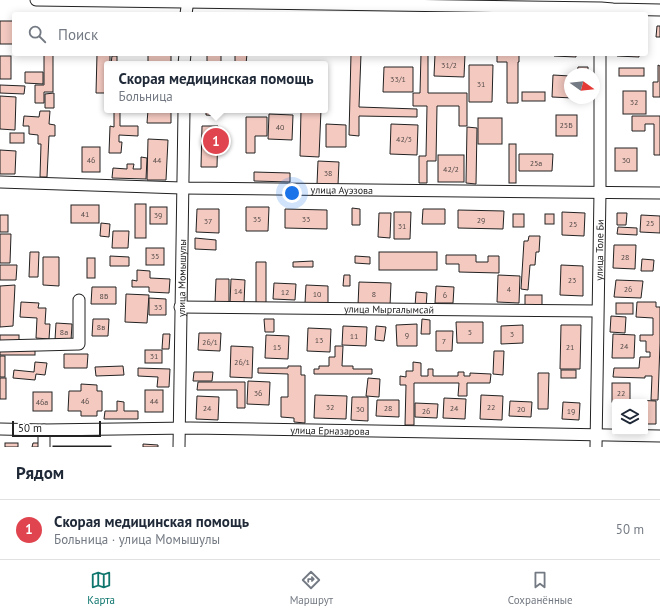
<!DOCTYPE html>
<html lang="ru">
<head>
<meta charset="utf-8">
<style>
	body { margin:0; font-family:"PT Sans",sans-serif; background:#f6f6f7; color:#1f2937 }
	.controls { position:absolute; right:12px; bottom:12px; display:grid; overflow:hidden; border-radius:4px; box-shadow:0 2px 10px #0003 }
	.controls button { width:36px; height:36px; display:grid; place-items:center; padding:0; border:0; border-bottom:1px solid #e0e1e3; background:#fff; color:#1f2937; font:20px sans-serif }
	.compass { position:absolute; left:564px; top:68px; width:36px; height:36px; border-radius:50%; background:#fff; box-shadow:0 2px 10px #0003; rotate:105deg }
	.scale { position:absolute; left:12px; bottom:10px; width:89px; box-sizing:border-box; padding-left:4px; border:2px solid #222; border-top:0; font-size:11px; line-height:14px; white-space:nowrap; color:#222; -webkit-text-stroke:3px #fff; paint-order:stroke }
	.you { position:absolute; left:292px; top:193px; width:14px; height:14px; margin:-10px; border:3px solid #fff; border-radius:50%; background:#1a73e8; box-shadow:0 0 0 6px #1a73e833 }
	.badge { display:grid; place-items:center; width:26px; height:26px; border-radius:50%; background:#0f766e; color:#fff; font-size:13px; font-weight:700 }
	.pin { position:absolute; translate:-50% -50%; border:2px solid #fff; box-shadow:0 1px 4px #0006 }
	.popup { position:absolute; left:104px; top:61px; width:224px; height:52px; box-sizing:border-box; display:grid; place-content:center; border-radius:4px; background:#fff; filter:drop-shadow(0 1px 3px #0005); font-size:13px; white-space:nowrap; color:#747a83 }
	.popup b { font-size:15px; color:#1f2937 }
	.popup::after { content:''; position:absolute; left:50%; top:100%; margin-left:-8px; border:8px solid transparent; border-top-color:#fff }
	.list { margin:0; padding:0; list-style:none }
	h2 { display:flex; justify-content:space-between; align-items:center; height:52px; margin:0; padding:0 16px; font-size:17px }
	h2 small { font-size:13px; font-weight:400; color:#747a83 }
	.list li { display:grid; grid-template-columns:26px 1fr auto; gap:12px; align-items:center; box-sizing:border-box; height:60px; padding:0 16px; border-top:1px solid #e0e1e3 }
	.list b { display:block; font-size:15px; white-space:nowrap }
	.list p { margin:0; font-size:13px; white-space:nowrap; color:#747a83 }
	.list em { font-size:13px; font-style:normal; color:#747a83 }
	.icon { flex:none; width:22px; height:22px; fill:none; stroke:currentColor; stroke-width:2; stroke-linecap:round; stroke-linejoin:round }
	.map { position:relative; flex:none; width:660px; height:447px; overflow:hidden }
	.search { position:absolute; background:#fff; box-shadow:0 2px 10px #0003; left:12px; right:12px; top:12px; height:44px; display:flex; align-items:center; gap:10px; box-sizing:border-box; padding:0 14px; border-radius:4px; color:#747a83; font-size:15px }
	.sheet { height:112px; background:#fff }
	nav { display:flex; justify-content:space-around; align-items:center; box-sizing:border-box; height:56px; border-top:1px solid #e0e1e3; background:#fff; font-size:11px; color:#747a83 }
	nav a { display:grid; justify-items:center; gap:2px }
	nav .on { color:#0f766e }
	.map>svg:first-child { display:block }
	.building { fill:#f3c9c0; stroke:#222 }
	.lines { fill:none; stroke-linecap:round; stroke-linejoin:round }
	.minor-casing { stroke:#222; stroke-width:13 }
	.minor { stroke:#fff; stroke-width:11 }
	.labels { text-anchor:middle; stroke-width:3; stroke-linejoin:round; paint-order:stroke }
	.number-label { font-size:8px; fill:#564c4a }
	.street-label { font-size:10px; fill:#222; stroke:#fff }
</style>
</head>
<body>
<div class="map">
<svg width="660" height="447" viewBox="0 0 660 447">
	<rect width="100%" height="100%" fill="#fff"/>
	<g class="building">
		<rect x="0" y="21" width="14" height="23"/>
		<path d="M657,26H660V37H656Z"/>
		<path d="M44,54H53V92H44V103H35V85H44Z"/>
		<path d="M97,54H110V64H107V93H96Z"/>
		<rect x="148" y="54" width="23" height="10"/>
		<rect x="207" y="54" width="14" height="10"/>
		<path d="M235,54H247L246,64H235Z"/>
		<path d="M351,54H361L359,107L417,109V117L359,116V136L349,135Z"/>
		<path d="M421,54H428V93H467V126H459V106H437L436,161H427V183H419V156H426L427,106H413V93H420Z"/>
		<path d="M435,54H465L464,77L434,76Z"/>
		<path d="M497,54H519V62H518V103H507V62H497Z"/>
		<path d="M554,54H576V57L554,56Z"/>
		<path d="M617,54H639V57L617,56Z"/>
		<rect x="0" y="56" width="11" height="23"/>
		<path d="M112,56H117V64H111Z"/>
		<path d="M469,65H493L492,102H469Z"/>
		<path d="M658,65L660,66V97H653V82H658Z"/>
		<path d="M384,67H413V92H383Z"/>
		<path d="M578,67H588V74H577Z"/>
		<rect x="619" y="68" width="25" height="8"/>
		<path d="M25,72H43V84L25,83Z"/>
		<path d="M553,75L570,76V98H573L552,97Z"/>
		<path d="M0,85L25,86L24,94L0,93Z"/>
		<rect x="623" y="91" width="23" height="23"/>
		<rect x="522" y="92" width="23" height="9"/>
		<path d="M54,93V108H45V94Z"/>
		<path d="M0,96L16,97L15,130L0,129Z"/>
		<path d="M114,110H120V126H138V136L119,135V142H122L121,153H109L110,126L114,127Z"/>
		<path d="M148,110H171V123H147Z"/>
		<path d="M206,110H219V116L206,115Z"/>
		<path d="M301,110H321L319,157L300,156Z"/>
		<path d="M40,111H50L49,124L55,125V136H49L47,177H40L41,144H38V135L29,134V126H23L24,116L39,117Z"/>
		<path d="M269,114L293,115L292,140L268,139Z"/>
		<rect x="556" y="115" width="21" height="21"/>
		<path d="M632,116H660V155H654V124H645V131H632Z"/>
		<path d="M246,117H267V136H255V153H246Z"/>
		<rect x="478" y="118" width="24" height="26"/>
		<path d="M326,124L346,125V147H326Z"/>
		<path d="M391,124L418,125L417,155L390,154Z"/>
		<path d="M202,126H218L217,167H201Z"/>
		<path d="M467,127L477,128L476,184L466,183Z"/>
		<rect x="10" y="133" width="14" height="10"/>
		<path d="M148,139L168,140L166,180H147Z"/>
		<rect x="509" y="144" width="7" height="39"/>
		<rect x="82" y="147" width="18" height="25"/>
		<rect x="615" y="148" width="22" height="23"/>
		<path d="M0,150L16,151L15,174H0Z"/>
		<path d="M519,154H553L552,171H519Z"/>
		<rect x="438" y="155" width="26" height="27"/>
		<path d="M141,157L147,158L146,179L112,178L113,168L127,169V164H134L133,169H141Z"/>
		<path d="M318,161L339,162L338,185L317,184Z"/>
		<path d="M254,172L290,173V182L254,181Z"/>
		<rect x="135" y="204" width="11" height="34"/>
		<rect x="71" y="205" width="28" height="18"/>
		<rect x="150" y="207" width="17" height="17"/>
		<path d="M246,207H269L268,231H246Z"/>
		<path d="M352,208L360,209V225H352Z"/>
		<path d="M197,209H219V233L196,232Z"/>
		<path d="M285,209L327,210V229L285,228Z"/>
		<path d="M423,209H445V224H422Z"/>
		<path d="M458,210L504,211L503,229L458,228Z"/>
		<path d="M394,212H411L410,239H394Z"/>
		<path d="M562,212L585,213L584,236L562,235Z"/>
		<path d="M379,213H391L390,238L378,237Z"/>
		<path d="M617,213H627L626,225H617Z"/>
		<rect x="513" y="214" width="11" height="13"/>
		<rect x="545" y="214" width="9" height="10"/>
		<rect x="0" y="215" width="8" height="17"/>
		<path d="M641,215L660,216V233L640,232Z"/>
		<path d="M101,223L110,224L109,237L100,236Z"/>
		<path d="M618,227L637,228V235L617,234Z"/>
		<path d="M113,231H129L128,248H112Z"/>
		<path d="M0,234H11L10,263H0Z"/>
		<path d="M529,236H540L539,252H536L535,265H530L528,290L521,289L524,241H528Z"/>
		<path d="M195,238L216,240V250L195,249Z"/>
		<path d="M614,245H636L635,269L613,268Z"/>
		<rect x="146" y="248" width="18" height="17"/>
		<path d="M30,252H39L38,277H29Z"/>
		<rect x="379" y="252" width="58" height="18"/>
		<path d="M446,255H476V262H488V256H499V273L459,272V264H446Z"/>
		<path d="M110,256L129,257V266H110Z"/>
		<path d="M355,256L370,257V264L355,263Z"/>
		<path d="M43,257H59V286L43,285Z"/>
		<rect x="87" y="258" width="8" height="20"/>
		<path d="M642,259L654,260L653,271H641Z"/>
		<path d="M313,261V267H293V262Z"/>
		<path d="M256,262H266V307L256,308Z"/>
		<path d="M0,265H17L16,280H0Z"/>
		<path d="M561,265L583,266V296L560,295Z"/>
		<path d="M137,270L150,271V278L170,279L169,293L149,292V287H132V280L137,281Z"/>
		<path d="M344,275H350V286H343Z"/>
		<path d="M498,275L520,276L519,303L497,302Z"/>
		<path d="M216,279H229V303H215Z"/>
		<path d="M231,279L245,280L244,303H230Z"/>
		<path d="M616,280L643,281L641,298L614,297Z"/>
		<path d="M359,282L391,283L390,306L358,305Z"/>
		<path d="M274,283L296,284L295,300L273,299Z"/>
		<path d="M15,285L13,326L0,327V286Z"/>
		<path d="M306,285L328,286V303H305Z"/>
		<path d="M436,286L454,287L453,303H435Z"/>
		<path d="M92,287H116V304H91Z"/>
		<path d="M416,292L427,293L426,308L415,307Z"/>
		<path d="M126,294L149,295L147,323L125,322Z"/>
		<rect x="525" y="295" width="17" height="15"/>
		<path d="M149,298L166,299V315H149Z"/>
		<path d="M21,302L39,303L38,308H46L45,324H50L49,339L36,338L37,318L20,317Z"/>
		<path d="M637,302H656V307H660V343L658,400H651L652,376H645V378L613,377L614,368H639L640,357H650V352H646V341H640V335H653V318L636,317Z"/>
		<rect x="616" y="303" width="17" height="11"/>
		<path d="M611,316L626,317L625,333L610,332Z"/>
		<path d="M93,319H109L108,336H92Z"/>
		<path d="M264,319H274V332H265Z"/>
		<path d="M422,319L430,320V334H421Z"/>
		<path d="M456,322H483V343H457Z"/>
		<path d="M56,323L72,324L71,341L55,340Z"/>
		<path d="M417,324V346H397L396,325Z"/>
		<path d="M523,325V343L501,344V326Z"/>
		<path d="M561,325H581L580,369H560Z"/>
		<path d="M343,326L367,327L366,346L342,345Z"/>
		<path d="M376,326L386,327L384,341L375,340Z"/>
		<path d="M308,328L331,329L330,352L307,351Z"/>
		<path d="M436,331H453L452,351H436Z"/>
		<path d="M199,333H221L220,351L198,350Z"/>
		<path d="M163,334H170L169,349H162Z"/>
		<path d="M613,334L635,335L634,358H612Z"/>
		<rect x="0" y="335" width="19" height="7"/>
		<path d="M266,335L289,336L288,359L265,358Z"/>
		<path d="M231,346L253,347L252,378L230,377Z"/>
		<path d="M335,346H343L342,366H353V369H372V374H314V369H319V366H329V357H335Z"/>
		<rect x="0" y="349" width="35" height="6"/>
		<rect x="145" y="350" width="17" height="13"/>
		<path d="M494,351H504L503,375L493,374Z"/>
		<path d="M64,354H88L87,368H64Z"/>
		<rect x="0" y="356" width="5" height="21"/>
		<path d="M35,362L47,363L45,375L36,374L35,380L13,378L14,370L34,372Z"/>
		<path d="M413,362L421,363V376H428V369H433V376H458V372H464V376H470V373L491,374L490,383H467V396H458L459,383H414V425H405L406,385H400V376L406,377V371H413Z"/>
		<path d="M123,366L124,375L96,376L95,367Z"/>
		<path d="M288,366H301V375H305V423L294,422V418L281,417V397H288V374L258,373V368H288Z"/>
		<path d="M138,368L170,369L169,387H157L158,377L138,376Z"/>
		<rect x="561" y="370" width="15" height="8"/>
		<path d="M194,372H213L212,381H193Z"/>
		<path d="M538,373H549L548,409H538Z"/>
		<rect x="0" y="378" width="6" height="21"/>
		<path d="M368,378L380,379L379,397L366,396Z"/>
		<path d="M248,381L270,382L269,405L247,404Z"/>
		<path d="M198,382H245V408H237V390H197Z"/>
		<rect x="612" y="383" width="18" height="19"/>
		<path d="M81,384L97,385V391H102V411H97V416H81V411H68L69,391H81Z"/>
		<rect x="145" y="390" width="18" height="22"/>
		<rect x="33" y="392" width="19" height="19"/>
		<path d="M315,395L347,396L346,419L314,418Z"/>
		<path d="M481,395L503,396L502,420L480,419Z"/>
		<path d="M197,396L219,397L218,420L196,419Z"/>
		<path d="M352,397H368V421L351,420Z"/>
		<path d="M444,398L466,399L465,419L443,418Z"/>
		<path d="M377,400H399V417L376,416Z"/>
		<path d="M633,400L656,401V424H645V402H633Z"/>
		<path d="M117,401L124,402V411H138V419H104L105,411H117Z"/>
		<path d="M510,401L532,402L531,417L509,416Z"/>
		<path d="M563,402L580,403L579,420L562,419Z"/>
		<path d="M415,403L438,404L437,418L415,417Z"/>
		<rect x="5" y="443" width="13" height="4"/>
		<path d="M33,443H42L41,447H32Z"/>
		<path d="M143,444L158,445V447H143Z"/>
		<rect x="53" y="446" width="58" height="1"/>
	</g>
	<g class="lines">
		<g class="minor-casing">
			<g id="minor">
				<path d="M36,0L601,8L613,9L660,10"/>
				<path d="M186,14L188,0"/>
				<path d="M184,64L185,54"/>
				<path id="s1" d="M0,182L182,188L660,193"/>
				<path id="s2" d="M180,307L597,311"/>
				<path d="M0,346L79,344V300"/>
				<path id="s3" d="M0,429L44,430L190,428L608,435L660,436"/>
				<path d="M44,430V447"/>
				<path id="s4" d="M179,447L184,110"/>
				<path id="s5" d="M596,447L600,192V54"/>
			</g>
		</g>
		<use href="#minor" class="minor"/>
	</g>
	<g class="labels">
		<g class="number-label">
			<text x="449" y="68">31/2</text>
			<text x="398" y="82">33/1</text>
			<text x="481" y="87">31</text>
			<text x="634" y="105">32</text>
			<text x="566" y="128">25Б</text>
			<text x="280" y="130">40</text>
			<text x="404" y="142">42/3</text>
			<text x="91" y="163">46</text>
			<text x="157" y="163">44</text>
			<text x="626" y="163">30</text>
			<text x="536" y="166">25а</text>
			<text x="451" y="172">42/2</text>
			<text x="328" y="176">38</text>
			<text x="85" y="217">41</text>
			<text x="158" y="218">39</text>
			<text x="257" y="222">35</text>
			<text x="306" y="222">33</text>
			<text x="481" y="223">29</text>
			<text x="208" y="224">37</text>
			<text x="650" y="226">25</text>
			<text x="573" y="227">25</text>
			<text x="402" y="229">31</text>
			<text x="155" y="259">35</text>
			<text x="625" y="260">28</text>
			<text x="572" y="283">23</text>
			<text x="509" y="292">4</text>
			<text x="628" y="292">26</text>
			<text x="238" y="294">14</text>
			<text x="285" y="295">12</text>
			<text x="317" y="297">10</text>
			<text x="374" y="297">8</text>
			<text x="445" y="298">6</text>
			<text x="104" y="299">8Б</text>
			<text x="158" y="310">33</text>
			<text x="101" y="330">8в</text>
			<text x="64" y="335">8а</text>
			<text x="470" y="335">5</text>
			<text x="512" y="337">3</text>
			<text x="407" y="338">9</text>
			<text x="354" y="339">11</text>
			<text x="319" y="343">13</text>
			<text x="444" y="344">7</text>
			<text x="210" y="345">26/1</text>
			<text x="624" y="349">24</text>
			<text x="277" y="350">15</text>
			<text x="570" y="350">21</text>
			<text x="154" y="359">31</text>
			<text x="242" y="365">26/1</text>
			<text x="258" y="396">36</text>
			<text x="621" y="396">22</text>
			<text x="85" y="404">46</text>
			<text x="154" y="404">44</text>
			<text x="42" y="405">46а</text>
			<text x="330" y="410">32</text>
			<text x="491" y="410">22</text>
			<text x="207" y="411">24</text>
			<text x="388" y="411">28</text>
			<text x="454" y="411">24</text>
			<text x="360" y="412">30</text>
			<text x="521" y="412">20</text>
			<text x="426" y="414">26</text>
			<text x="571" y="414">19</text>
		</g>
		<g class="street-label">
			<text dy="4" stroke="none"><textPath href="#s1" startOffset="342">улица Ауэзова</textPath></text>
			<text dy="4" stroke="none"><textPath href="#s5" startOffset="197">улица Толе Би</textPath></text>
			<text dy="4" stroke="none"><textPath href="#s4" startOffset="169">улица Момышулы</textPath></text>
			<text dy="4" stroke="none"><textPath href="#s2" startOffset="209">улица Мыргалымсай</textPath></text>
			<text dy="4" stroke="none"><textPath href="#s3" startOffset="330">улица Ерназарова</textPath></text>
		</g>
	</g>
</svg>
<div class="controls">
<button><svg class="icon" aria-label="layers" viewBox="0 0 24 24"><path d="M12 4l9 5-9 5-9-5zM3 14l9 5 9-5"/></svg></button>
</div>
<svg class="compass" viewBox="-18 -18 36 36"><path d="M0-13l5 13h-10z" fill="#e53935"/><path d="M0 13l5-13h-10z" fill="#747a83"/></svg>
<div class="scale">50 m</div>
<div class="you"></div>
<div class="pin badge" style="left:216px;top:141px;background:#e0444e">1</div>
<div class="popup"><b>Скорая медицинская помощь</b>Больница</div>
<div class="search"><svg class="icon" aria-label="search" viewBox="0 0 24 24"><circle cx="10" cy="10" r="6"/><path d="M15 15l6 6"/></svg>Поиск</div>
</div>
<section class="sheet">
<h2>Рядом<small></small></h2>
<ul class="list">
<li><span class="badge" style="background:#e0444e">1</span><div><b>Скорая медицинская помощь</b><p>Больница · улица Момышулы</p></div><em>50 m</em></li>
</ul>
</section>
<nav>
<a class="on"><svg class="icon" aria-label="map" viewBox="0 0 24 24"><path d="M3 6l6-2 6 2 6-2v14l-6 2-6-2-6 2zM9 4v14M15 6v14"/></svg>Карта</a>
<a><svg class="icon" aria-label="directions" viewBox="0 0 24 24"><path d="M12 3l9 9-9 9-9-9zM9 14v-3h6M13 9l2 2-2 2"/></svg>Маршрут</a>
<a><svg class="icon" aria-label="saved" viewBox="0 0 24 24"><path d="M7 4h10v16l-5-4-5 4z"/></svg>Сохранённые</a>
</nav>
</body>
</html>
